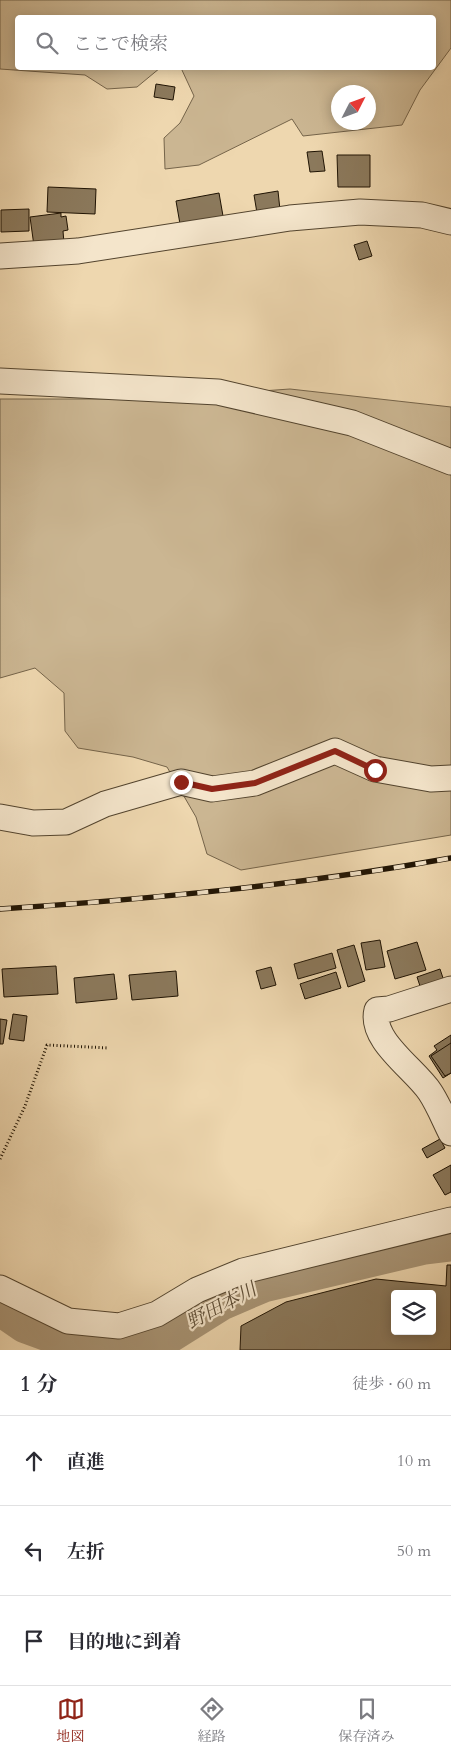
<!DOCTYPE html>
<html lang="ja">
<head>
<meta charset="utf-8">
<style>
	body { margin:0; font-family:Cardo,"Noto Serif JP",serif; background:#f7f7f7; color:#2b2b33 }
	.controls { position:absolute; right:15px; bottom:15px; display:grid; overflow:hidden; border-radius:5px; box-shadow:0 2px 12px #0003 }
	.controls button { width:45px; height:45px; display:grid; place-items:center; padding:0; border:0; border-bottom:1px solid #e1e1e2; background:#fff; color:#2b2b33; font:25px sans-serif }
	.compass { position:absolute; left:331px; top:85px; width:45px; height:45px; border-radius:50%; background:#fff; box-shadow:0 2px 12px #0003; rotate:48deg }
	.stop { position:absolute; width:15px; height:15px; margin:-11px; border:4px solid #8f2418; border-radius:50%; background:#fff }
	.stop.end { background:#8f2418; border-color:#fff; box-shadow:0 1px 5px #0008 }
	.list { margin:0; padding:0; list-style:none }
	h2 { display:flex; justify-content:space-between; align-items:center; height:65px; margin:0; padding:0 20px; font-size:21px }
	h2 small { font-size:16px; font-weight:400; color:#7c7c81 }
	.list li { display:grid; grid-template-columns:32px 1fr auto; gap:15px; align-items:center; box-sizing:border-box; height:90px; padding:0 20px; border-top:1px solid #e1e1e2 }
	.list b { display:block; font-size:19px; white-space:nowrap }
	.list em { font-size:16px; font-style:normal; color:#7c7c81 }
	.icon { flex:none; width:28px; height:28px; fill:none; stroke:currentColor; stroke-width:2; stroke-linecap:round; stroke-linejoin:round }
	.map { position:relative; flex:none; width:451px; height:1350px; overflow:hidden }
	.search { position:absolute; background:#fff; box-shadow:0 2px 12px #0003; left:15px; right:15px; top:15px; height:55px; display:flex; align-items:center; gap:12px; box-sizing:border-box; padding:0 18px; border-radius:5px; color:#7c7c81; font-size:19px }
	.sheet { height:335px; background:#fff }
	nav { display:flex; justify-content:space-around; align-items:center; box-sizing:border-box; height:70px; border-top:1px solid #e1e1e2; background:#fff; font-size:14px; color:#7c7c81 }
	nav a { display:grid; justify-items:center; gap:2px }
	nav .on { color:#8f2418 }
	.map>svg:first-child { display:block }
	.green { fill:#cbb692; stroke:#75644a; fill-rule:evenodd }
	.lines { fill:none; stroke-linecap:round; stroke-linejoin:round }
	.river { stroke:#a89475; stroke-width:39 }
	.building { fill:#8b795c; stroke:#1f1303; fill-rule:evenodd }
	.minor-casing { stroke:#53442e; stroke-width:27 }
	.path { stroke:#1f1303; stroke-width:3; stroke-dasharray:1 2.5; stroke-linecap:butt }
	.minor { stroke:#f4e5cb; stroke-width:25 }
	.rail-casing { stroke:#1f1303; stroke-width:5.5 }
	.rail { stroke:#f4e5cb; stroke-width:4; stroke-dasharray:11; stroke-linecap:butt }
	.route { stroke:#8f2418; stroke-width:6 }
	.labels { text-anchor:middle; stroke-width:4.5; stroke-linejoin:round; paint-order:stroke }
	.water-label { font-size:19px; font-style:italic; fill:#5d4d36; stroke:#f4e5cb }
</style>
</head>
<body>
<div class="map">
<svg width="451" height="1350" viewBox="0 0 451 1350">
	<rect width="100%" height="100%" fill="#eed7af"/>
	<filter id="stains"><feTurbulence type="fractalNoise" baseFrequency=".004" numOctaves="4"/><feColorMatrix values="0 0 0 0 .2 0 0 0 0 .09 0 0 0 0 .02 0 0 0 .5 -.17"/></filter>
	<radialGradient id="worn" r=".72"><stop offset=".6" stop-color="#630" stop-opacity="0"/><stop offset="1" stop-color="#630" stop-opacity=".3"/></radialGradient>
	<g class="green">
		<path d="M0,0H451V48L420,90L402,125L303,136L292,119L199,165L165,169L164,138L180,123L194,96L181,68H167H434V18H18V68H160L137,87L107,89L85,75L0,69ZM338,92H368V122H338Z"/>
		<path d="M290,389L451,407V835L241,870L207,854L196,817L167,767L133,757L78,748L65,731L64,693L35,668L0,678V399H148Z"/>
	</g>
	<g class="lines">
		<path class="river" d="M0,1306L26,1324L76,1342L117,1347L162,1338L221,1301L263,1283L424,1245L451,1242"/>
	</g>
	<g class="building">
		<path d="M156,84L175,87L173,100L154,97Z"/>
		<path d="M322,151L325,171L310,172L307,152Z"/>
		<path d="M337,155H370V187H338Z"/>
		<path d="M48,187L96,189L95,214L47,212Z"/>
		<path d="M278,191L280,210L257,213L254,195Z"/>
		<path d="M219,193L223,216L180,224L176,201Z"/>
		<path d="M29,209V231L1,232V210Z"/>
		<path d="M61,213V217L66,216L68,230L63,231L64,243L34,246L30,217Z"/>
		<path d="M367,241L372,256L359,260L354,245Z"/>
		<path d="M380,940L385,967L366,970L361,943Z"/>
		<path d="M417,942L426,970L395,979L387,951Z"/>
		<path d="M354,945L365,981L348,987L337,950Z"/>
		<path d="M332,953L336,968L298,979L294,964Z"/>
		<path d="M56,966L58,994L4,997L2,969Z"/>
		<path d="M271,967L276,985L261,989L256,971Z"/>
		<path d="M440,969L446,987L423,995L417,977Z"/>
		<path d="M176,971L178,996L132,1000L129,975Z"/>
		<path d="M336,972L341,988L305,999L300,984Z"/>
		<path d="M114,974L117,999L76,1003L74,978Z"/>
		<path d="M13,1014L27,1016L24,1041L9,1039Z"/>
		<path d="M0,1019L7,1020L3,1044H0Z"/>
		<path d="M451,1035V1073L443,1078L429,1056L437,1050L434,1046Z"/>
		<path d="M451,1043V1073L445,1076L431,1056Z"/>
		<path d="M440,1139L445,1148L427,1158L422,1149Z"/>
		<path d="M451,1165V1192L445,1195L433,1175Z"/>
		<path d="M447,1265H451V1350H240L241,1326L286,1302L376,1279L446,1286ZM395,1294H432V1331H395Z"/>
	</g>
	<g class="lines">
		<g class="minor-casing">
			<g id="minor">
				<path d="M0,256L78,251L290,218L360,212L422,215L451,222"/>
				<path d="M0,381L218,392L352,423L451,462"/>
				<path d="M0,817L33,823L66,822L105,804L181,782L212,789L255,783L335,751L375,769L431,779L451,778"/>
				<path d="M451,989L389,1009L377,1010C369,1040 415,1069 430,1092C438,1104 444,1119 451,1133"/>
				<path d="M0,1288L68,1321L119,1326L157,1314L197,1290L243,1271L451,1220"/>
			</g>
		</g>
		<path class="path" d="M0,1159L25,1106L47,1045L109,1048"/>
		<use href="#minor" class="minor"/>
		<g class="rail-casing">
			<path id="rail" d="M0,909C151,899 302,885 451,858"/>
		</g>
		<use href="#rail" class="rail"/>
	</g>
	<g class="lines">
		<path class="route" d="M181,782L212,789L255,783L335,751L375,770"/>
	</g>
	<g class="labels">
		<g class="water-label">
			<text transform="translate(221 1305) rotate(-28)" y="7">野田本川</text>
		</g>
	</g>
	<rect width="100%" height="100%" filter="url(#stains)"/>
	<rect width="100%" height="100%" fill="url(#worn)"/>
</svg>
<div class="controls">
<button><svg class="icon" aria-label="layers" viewBox="0 0 24 24"><path d="M12 4l9 5-9 5-9-5zM3 14l9 5 9-5"/></svg></button>
</div>
<svg class="compass" viewBox="-18 -18 36 36"><path d="M0-13l5 13h-10z" fill="#e53935"/><path d="M0 13l5-13h-10z" fill="#7c7c81"/></svg>
<div class="stop" style="left:375px;top:770px"></div>
<div class="stop end" style="left:181px;top:782px"></div>
<div class="search"><svg class="icon" aria-label="search" viewBox="0 0 24 24"><circle cx="10" cy="10" r="6"/><path d="M15 15l6 6"/></svg>ここで検索</div>
</div>
<section class="sheet">
<h2>1 分<small>徒歩 · 60 m</small></h2>
<ul class="list">
<li><svg class="icon" aria-label="ahead" viewBox="0 0 24 24"><path d="M12 20V5M6 11l6-6 6 6"/></svg><div><b>直進</b></div><em>10 m</em></li>
<li><svg class="icon" aria-label="left" viewBox="0 0 24 24"><path d="M17 20v-9H6M10 6l-5 5 5 5"/></svg><div><b>左折</b></div><em>50 m</em></li>
<li><svg class="icon" aria-label="arrive" viewBox="0 0 24 24"><path d="M6 21V4h12l-3 4 3 4H6"/></svg><div><b>目的地に到着</b></div></li>
</ul>
</section>
<nav>
<a class="on"><svg class="icon" aria-label="map" viewBox="0 0 24 24"><path d="M3 6l6-2 6 2 6-2v14l-6 2-6-2-6 2zM9 4v14M15 6v14"/></svg>地図</a>
<a><svg class="icon" aria-label="directions" viewBox="0 0 24 24"><path d="M12 3l9 9-9 9-9-9zM9 14v-3h6M13 9l2 2-2 2"/></svg>経路</a>
<a><svg class="icon" aria-label="saved" viewBox="0 0 24 24"><path d="M7 4h10v16l-5-4-5 4z"/></svg>保存済み</a>
</nav>
</body>
</html>
